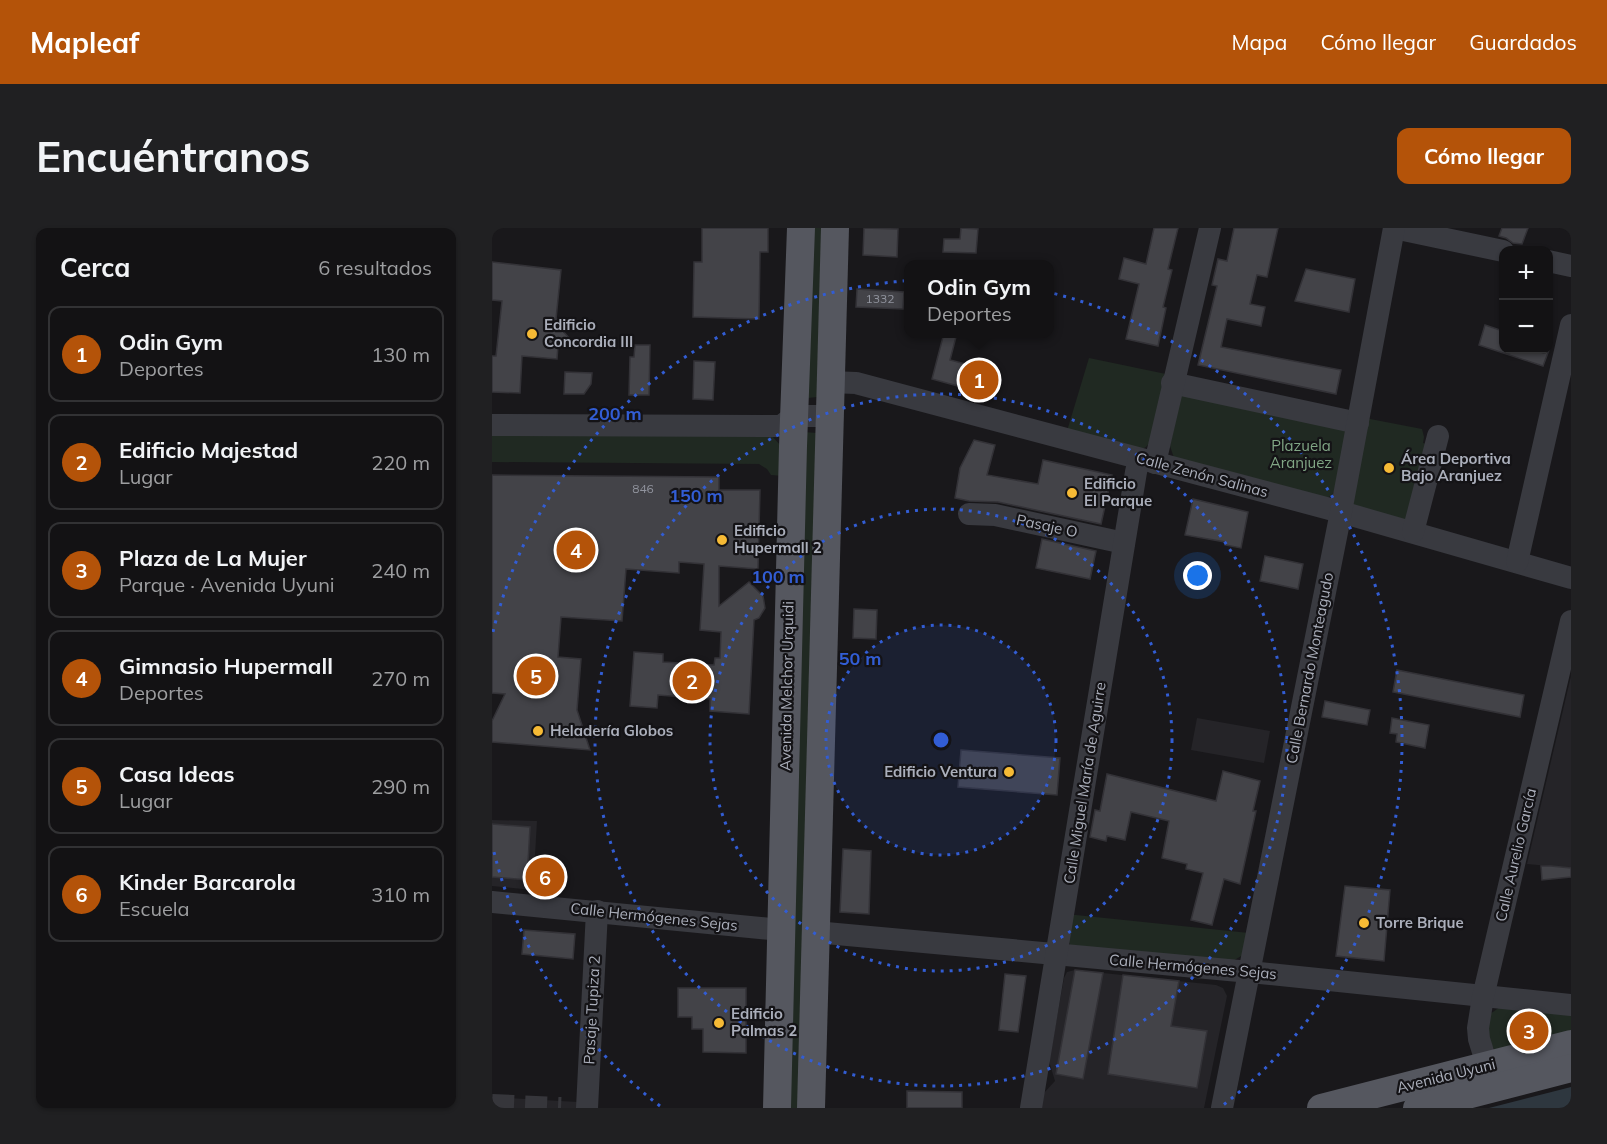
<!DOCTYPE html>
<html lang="es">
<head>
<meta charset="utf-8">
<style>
	body { margin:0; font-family:Mulish,sans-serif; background:#202022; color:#f1f3f6 }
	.controls { position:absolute; right:18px; top:18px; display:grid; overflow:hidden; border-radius:12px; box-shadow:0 2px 4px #0004 }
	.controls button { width:54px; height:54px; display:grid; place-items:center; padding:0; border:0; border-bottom:2px solid #323234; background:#131214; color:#f1f3f6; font:30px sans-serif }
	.you { position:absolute; left:706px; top:348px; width:21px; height:21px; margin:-15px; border:4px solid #fff; border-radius:50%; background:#1a73e8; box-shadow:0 0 0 9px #1a73e833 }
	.badge { display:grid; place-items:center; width:39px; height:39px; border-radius:50%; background:#b45309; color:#fff; font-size:20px; font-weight:700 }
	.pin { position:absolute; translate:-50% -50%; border:3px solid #fff; box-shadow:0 2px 6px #0006 }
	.popup { position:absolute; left:412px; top:32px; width:150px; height:78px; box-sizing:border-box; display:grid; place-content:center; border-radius:12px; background:#131214; filter:drop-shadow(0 2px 4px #0005); font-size:20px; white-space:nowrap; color:#9d9ea0 }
	.popup b { font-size:22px; color:#f1f3f6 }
	.popup::after { content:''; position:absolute; left:50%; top:100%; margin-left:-12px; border:12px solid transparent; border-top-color:#131214 }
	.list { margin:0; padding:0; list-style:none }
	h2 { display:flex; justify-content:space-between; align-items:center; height:78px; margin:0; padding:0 24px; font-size:26px }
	h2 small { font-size:20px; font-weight:400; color:#9d9ea0 }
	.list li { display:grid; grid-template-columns:39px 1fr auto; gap:18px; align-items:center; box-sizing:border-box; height:96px; margin:0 12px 12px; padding:0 12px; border:2px solid #323234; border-radius:12px }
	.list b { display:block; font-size:22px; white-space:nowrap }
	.list p { margin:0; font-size:20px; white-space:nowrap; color:#9d9ea0 }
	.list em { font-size:20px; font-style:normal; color:#9d9ea0 }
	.map { position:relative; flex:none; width:1079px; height:880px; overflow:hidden; border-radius:12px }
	header { display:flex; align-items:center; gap:36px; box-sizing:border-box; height:84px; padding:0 30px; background:#b45309; color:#fff }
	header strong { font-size:28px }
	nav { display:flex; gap:33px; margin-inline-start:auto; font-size:21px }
	.intro { display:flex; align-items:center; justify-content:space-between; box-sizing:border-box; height:144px; padding:0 36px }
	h1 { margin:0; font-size:42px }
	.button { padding:15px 27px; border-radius:12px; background:#b45309; color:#fff; font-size:21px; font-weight:700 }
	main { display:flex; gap:36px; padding:0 36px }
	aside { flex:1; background:#131214; border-radius:12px; box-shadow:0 2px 4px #0004 }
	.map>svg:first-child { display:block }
	.built { fill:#252428 }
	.green { fill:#202922 }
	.water { fill:#2e373f }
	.building { fill:#434348; stroke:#333237; stroke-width:1.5 }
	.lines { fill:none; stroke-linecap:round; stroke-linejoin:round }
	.minor-tunnel { stroke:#36363b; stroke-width:22; stroke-dasharray:22 11; stroke-linecap:butt }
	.minor { stroke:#393a40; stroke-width:22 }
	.major { stroke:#55575f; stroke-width:28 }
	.ring { fill:none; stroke:#325dd4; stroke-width:3; stroke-dasharray:3 6 }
	.poi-dot { fill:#f6ba35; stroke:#141316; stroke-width:2 }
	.labels { text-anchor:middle; stroke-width:4.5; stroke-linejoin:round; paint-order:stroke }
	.number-label { font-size:12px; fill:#91949e }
	.poi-label { font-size:15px; font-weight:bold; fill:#abafbb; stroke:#141316; text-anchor:start }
	.park-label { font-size:15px; fill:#81a685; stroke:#141316 }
	.street-label { font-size:15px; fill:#abafbb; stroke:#141316 }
	.centre { fill:#325dd4; stroke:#141316; stroke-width:3 }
	.ring-label { font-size:18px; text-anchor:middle; font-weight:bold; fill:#325dd4; stroke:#141316; stroke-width:4.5; stroke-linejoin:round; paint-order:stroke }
</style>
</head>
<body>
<header>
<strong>Mapleaf</strong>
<nav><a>Mapa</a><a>Cómo llegar</a><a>Guardados</a></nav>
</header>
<div class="intro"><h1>Encuéntranos</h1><a class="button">Cómo llegar</a></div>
<main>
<aside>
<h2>Cerca<small>6 resultados</small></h2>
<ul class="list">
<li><span class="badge">1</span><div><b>Odin Gym</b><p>Deportes</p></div><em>130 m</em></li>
<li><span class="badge">2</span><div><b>Edificio Majestad</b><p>Lugar</p></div><em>220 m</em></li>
<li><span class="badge">3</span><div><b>Plaza de La Mujer</b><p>Parque · Avenida Uyuni</p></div><em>240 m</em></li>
<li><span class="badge">4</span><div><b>Gimnasio Hupermall</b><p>Deportes</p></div><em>270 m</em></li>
<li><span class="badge">5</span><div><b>Casa Ideas</b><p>Lugar</p></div><em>290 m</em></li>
<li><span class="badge">6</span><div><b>Kinder Barcarola</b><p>Escuela</p></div><em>310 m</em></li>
</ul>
</aside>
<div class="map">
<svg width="1079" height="880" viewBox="0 0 1079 880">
	<rect width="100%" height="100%" fill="#19181b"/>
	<g class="built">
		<path d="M1079,448V640L1035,636Z"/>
		<path d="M705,490L778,503L772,535L699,522Z"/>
		<path d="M0,592L45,593L41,662L0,658Z"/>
		<path d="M583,742L724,757L731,760L735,768L712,880H549L552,865L563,853L557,833L572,750L575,744Z"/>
		<path d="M0,869L86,874L85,880H0Z"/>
	</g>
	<g class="green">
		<path d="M317,0H332L325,169L316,170Z"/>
		<path d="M597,130L674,146L659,213L654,219L648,222L575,203Z"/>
		<path d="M690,162L857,198L843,262L840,267L833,271L682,230L678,218Z"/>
		<path d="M873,190L930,201L932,209L931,215L938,217L917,294L860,277Z"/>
		<path d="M311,204L326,205L310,880H295Z"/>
		<path d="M0,208H280L289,218L291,248L279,247L275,241L267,236L0,234Z"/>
		<path d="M579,687H584L757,705L751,727L739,734L578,717L576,709Z"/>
		<path d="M1008,779L1079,783V807L1014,824L1002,821L995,811L998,786Z"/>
	</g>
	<path class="water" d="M1079,859V880H997Z"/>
	<g class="building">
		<path d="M210,0H276V24H268L267,91L201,89L202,34H210Z"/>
		<path d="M372,0L406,1L405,29L371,27Z"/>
		<path d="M469,0L486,1L484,25L451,24L452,11H468Z"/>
		<path d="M662,0H686L676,41L680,42L671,79L674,80L666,118L634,111L647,56L627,51L632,30L654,36Z"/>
		<path d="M742,0H786L775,49L765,47L758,76L773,79L769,98L735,91L729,119L849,142L844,166L706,137L725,58L720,57L726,31L735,33Z"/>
		<path d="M1010,0H1036L1030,16L1021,15L1014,10L1007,8Z"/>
		<path d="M0,34L69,42L64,91H71L70,102L77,110L66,118L65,131L30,128L28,165L0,164V128H4L10,73L0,72Z"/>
		<path d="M814,41L863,51L857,84L803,73Z"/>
		<path d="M365,61L412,64L411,81L364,79Z"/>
		<path d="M993,97L1011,103V122H1057L1051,138L987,117Z"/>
		<path d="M452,105H465L458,132L501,143L495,166L440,151Z"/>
		<path d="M143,117H158L157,167H137L138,129H142Z"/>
		<path d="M202,133L223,134L221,172L201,171Z"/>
		<path d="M73,144L100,145L99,156L92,166H72Z"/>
		<path d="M482,212L503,217L495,247L546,256L551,232L620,247L609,296L506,274L477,273L463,270L468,240Z"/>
		<path d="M0,247L227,249V262H268L266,341L227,338V378L257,354L271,368L273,380L267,390L262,392L257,486L218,483V471L166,467L165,480L138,478L142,424L171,426V434L222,437L223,430H228L229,404L208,402L212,336L187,334V345L134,341L130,393L69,389L66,429L89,431L85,482L98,522L0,514V493L13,466L0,465Z"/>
		<path d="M701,271L756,284L749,320L733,317V314L693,307Z"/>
		<path d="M550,311L604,323L598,351L544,340Z"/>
		<path d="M773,328L811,336L806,361L768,353Z"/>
		<path d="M362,381L385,382L384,411L361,410Z"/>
		<path d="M905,442L1032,467L1028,489L901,464Z"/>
		<path d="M833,473L878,482L875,497L830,489Z"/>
		<path d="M900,490L937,497L933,520L904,514L905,506L898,505Z"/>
		<path d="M469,522L568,530L565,567L466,559Z"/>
		<path d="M731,543L768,553L761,583H764L748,656L732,651L720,697L699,692L711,645L694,641L695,636L670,630L677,593L639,584L633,612L615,608L614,613L598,609L603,582L608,583L615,546L724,573Z"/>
		<path d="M0,596L38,599L35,652L0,649Z"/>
		<path d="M351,621L379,623L377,686L348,684Z"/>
		<path d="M1049,638H1059L1079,640V649L1050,652Z"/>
		<path d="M853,658L898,662L892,733L844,728Z"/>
		<path d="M32,702L83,706L81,731L30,726Z"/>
		<path d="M583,742L611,745L591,851L564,846Z"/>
		<path d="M513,746L534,748L526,804L507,802Z"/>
		<path d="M631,747L687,753L679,798L715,803L705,860L616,846Z"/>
		<path d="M186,760H254V825L211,824V801H200V789H186Z"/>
		<path d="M415,863L470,864V880H415Z"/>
	</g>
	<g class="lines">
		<path class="minor-tunnel" d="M0,877L69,880"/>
		<g class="minor">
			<path d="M902,0L1011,23"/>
			<path d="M1056,33L1079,38"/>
			<path d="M338,154L364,155L849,284L1079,350"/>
			<path d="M680,155L866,195"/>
			<path d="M0,197L289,198L302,188H337"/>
			<path d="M663,235L718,0"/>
			<path d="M477,286L503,287L632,315"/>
			<path d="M921,304L946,208"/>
			<path d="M1025,334L1079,97"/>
			<path d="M0,674L289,702"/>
			<path d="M323,704L758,744L1079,777"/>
			<path d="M1000,853L987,811L986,800L991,769L1079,393"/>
			<path d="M95,880L105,683"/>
			<path d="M539,880L644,244L647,231"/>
			<path d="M730,880L849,284L902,0"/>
		</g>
		<g class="major">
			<path d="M285,880L301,218L309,0"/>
			<path d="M319,880L343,0"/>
			<path d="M829,880L1079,816"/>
			<path d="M925,880L1079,840"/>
		</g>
	</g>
	<circle cx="449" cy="512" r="115" fill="#325dd4" fill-opacity=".12"/>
	<g class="ring">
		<circle cx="449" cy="512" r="115"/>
		<circle cx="449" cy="512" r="231"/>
		<circle cx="449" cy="512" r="346"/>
		<path d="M168 878A461 461 0 0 1 1 620M1 404A461 461 0 1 1 730 878"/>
	</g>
	<g class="poi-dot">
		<circle cx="40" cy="106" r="6"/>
		<circle cx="897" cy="240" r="6"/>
		<circle cx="580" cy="265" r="6"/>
		<circle cx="230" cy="312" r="6"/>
		<circle cx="46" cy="503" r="6"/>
		<circle cx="517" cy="544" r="6"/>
		<circle cx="872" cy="695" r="6"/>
		<circle cx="227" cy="795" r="6"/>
	</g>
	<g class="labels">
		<g class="number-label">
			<text x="388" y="75">1332</text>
			<text x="151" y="265">846</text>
		</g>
		<g class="poi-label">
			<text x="52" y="102">Edificio<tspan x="52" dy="17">Concordia III</tspan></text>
			<text x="909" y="236">Área Deportiva<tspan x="909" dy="17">Bajo Aranjuez</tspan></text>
			<text x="592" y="261">Edificio<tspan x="592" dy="17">El Parque</tspan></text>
			<text x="242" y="308">Edificio<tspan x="242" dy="17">Hupermall 2</tspan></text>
			<text x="58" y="508">Heladería Globos</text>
			<text x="505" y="549" text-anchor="end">Edificio Ventura</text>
			<text x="884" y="700">Torre Brique</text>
			<text x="239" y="791">Edificio<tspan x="239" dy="17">Palmas 2</tspan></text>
		</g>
		<g class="park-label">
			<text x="809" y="223">Plazuela<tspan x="809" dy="17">Aranjuez</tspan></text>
		</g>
		<g class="street-label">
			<text transform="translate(710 247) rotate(15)" y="5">Calle Zenón Salinas</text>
			<text transform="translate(555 298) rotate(12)" y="5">Pasaje O</text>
			<text transform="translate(818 440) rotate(-79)" y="5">Calle Bernardo Monteagudo</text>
			<text transform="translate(295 458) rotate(-89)" y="5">Avenida Melchor Urquidi</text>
			<text transform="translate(593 555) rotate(-81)" y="5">Calle Miguel María de Aguirre</text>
			<text transform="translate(1024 627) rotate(-77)" y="5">Calle Aurelio García</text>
			<text transform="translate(162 689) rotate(6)" y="5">Calle Hermógenes Sejas</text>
			<text transform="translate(701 739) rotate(5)" y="5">Calle Hermógenes Sejas</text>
			<text transform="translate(100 782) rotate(-87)" y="5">Pasaje Tupiza 2</text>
			<text transform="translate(954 848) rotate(-14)" y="5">Avenida Uyuni</text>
		</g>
	</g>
	<circle cx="449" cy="512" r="9" class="centre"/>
	<g class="ring-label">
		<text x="123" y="192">200 m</text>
		<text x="204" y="274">150 m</text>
		<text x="286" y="355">100 m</text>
		<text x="368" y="437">50 m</text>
	</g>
</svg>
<div class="controls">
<button>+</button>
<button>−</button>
</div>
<div class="you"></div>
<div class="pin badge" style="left:487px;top:152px">1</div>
<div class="popup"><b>Odin Gym</b>Deportes</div>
<div class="pin badge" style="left:200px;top:453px">2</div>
<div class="pin badge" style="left:1037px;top:803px">3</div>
<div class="pin badge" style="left:84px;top:322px">4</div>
<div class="pin badge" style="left:44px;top:448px">5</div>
<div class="pin badge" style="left:53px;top:649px">6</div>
</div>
</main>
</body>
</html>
